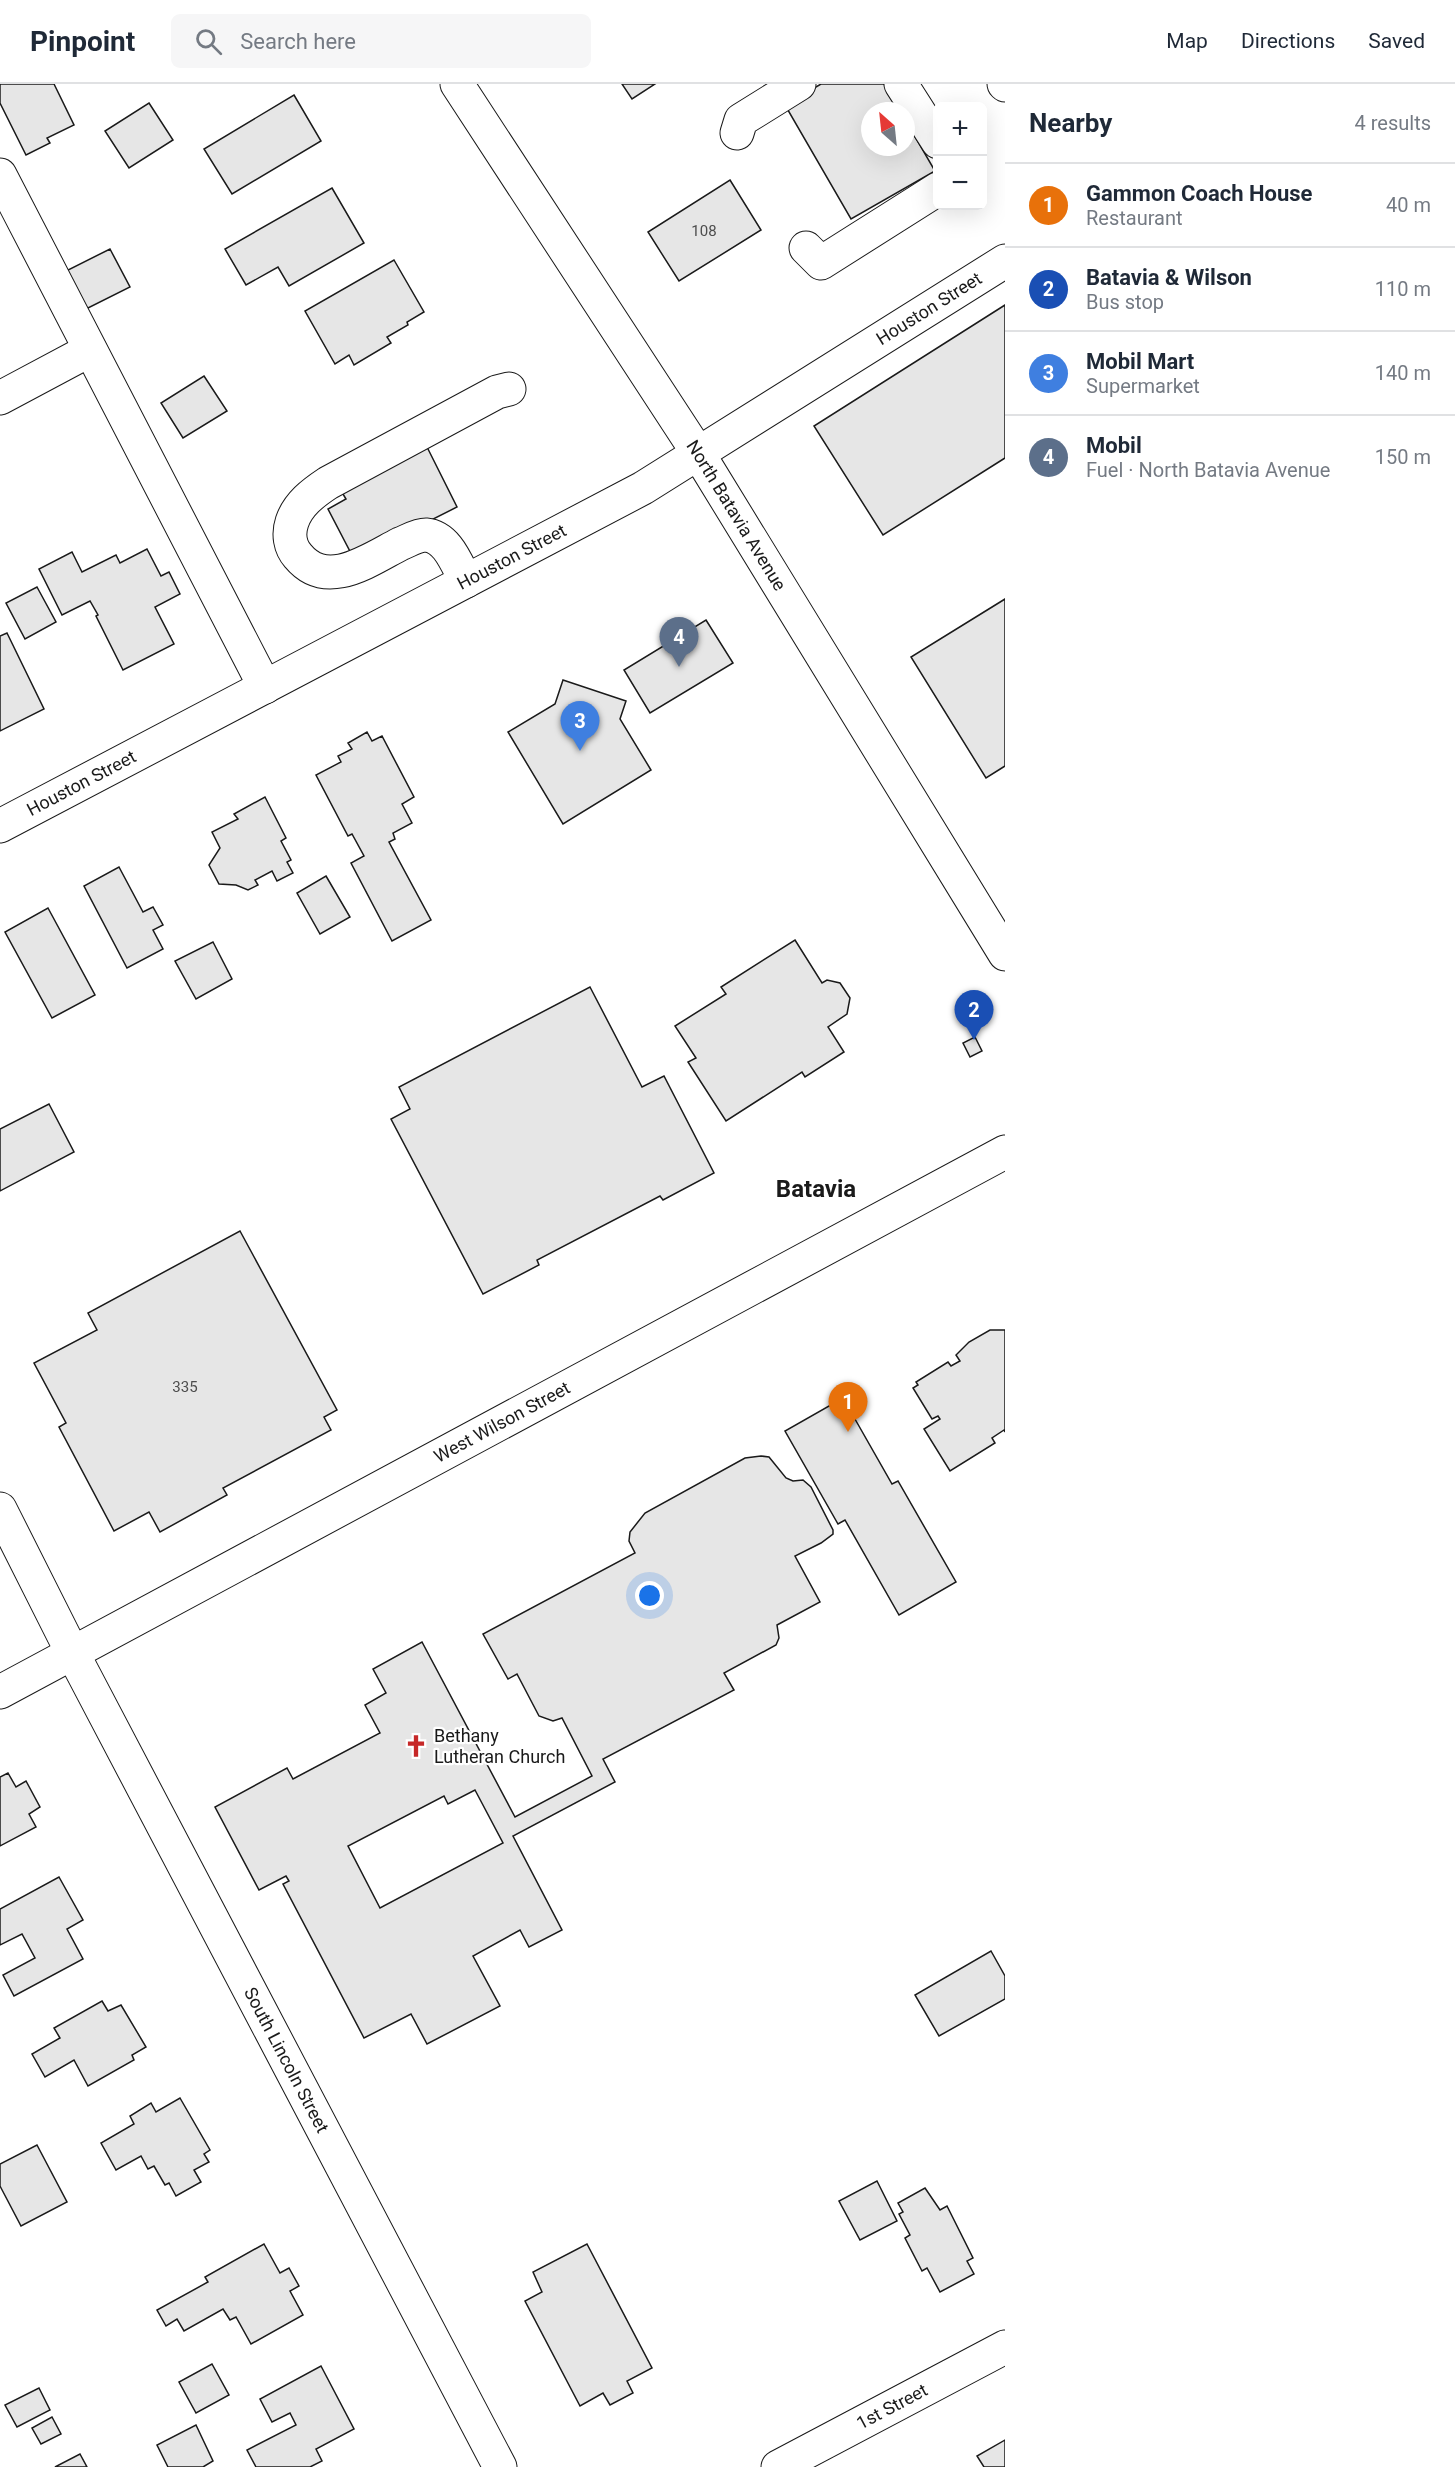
<!DOCTYPE html>
<html lang="en">
<head>
<meta charset="utf-8">
<style>
	body { margin:0; font-family:Roboto,sans-serif; background:#f6f6f7; color:#1f2937 }
	.controls { position:absolute; right:18px; top:18px; display:grid; overflow:hidden; border-radius:9px; box-shadow:0 6px 24px #0002 }
	.controls button { width:54px; height:54px; display:grid; place-items:center; padding:0; border:0; border-bottom:2px solid #e0e1e3; background:#fff; color:#1f2937; font:30px sans-serif }
	.compass { position:absolute; left:861px; top:18px; width:54px; height:54px; border-radius:50%; background:#fff; box-shadow:0 6px 24px #0002; rotate:333deg }
	.you { position:absolute; left:650px; top:1512px; width:21px; height:21px; margin:-15px; border:4px solid #fff; border-radius:50%; background:#1a73e8; box-shadow:0 0 0 9px #1a73e833 }
	.badge { display:grid; place-items:center; width:39px; height:39px; border-radius:50%; background:#db2777; color:#fff; font-size:20px; font-weight:700 }
	.pin { position:absolute; translate:-50% -50px; filter:drop-shadow(0 2px 3px #0008) }
	.pin::after { content:''; position:absolute; top:32px; width:21px; height:18px; background:inherit; clip-path:polygon(0 0,100% 0,50% 100%) }
	.list { margin:0; padding:0; list-style:none }
	h2 { display:flex; justify-content:space-between; align-items:center; height:78px; margin:0; padding:0 24px; font-size:26px }
	h2 small { font-size:20px; font-weight:400; color:#747a83 }
	.list li { display:grid; grid-template-columns:39px 1fr auto; gap:18px; align-items:center; box-sizing:border-box; height:84px; padding:0 24px; border-top:2px solid #e0e1e3 }
	.list b { display:block; font-size:22px; white-space:nowrap }
	.list p { margin:0; font-size:20px; white-space:nowrap; color:#747a83 }
	.list em { font-size:20px; font-style:normal; color:#747a83 }
	.icon { flex:none; width:33px; height:33px; fill:none; stroke:currentColor; stroke-width:2; stroke-linecap:round; stroke-linejoin:round }
	.map { position:relative; flex:none; width:1005px; height:2383px; overflow:hidden }
	header { display:flex; align-items:center; gap:36px; box-sizing:border-box; height:84px; padding:0 30px; background:#fff; border-bottom:2px solid #e0e1e3 }
	header strong { font-size:28px }
	nav { display:flex; gap:33px; margin-inline-start:auto; font-size:21px }
	.search { width:420px; height:54px; background:#f6f6f7; display:flex; align-items:center; gap:15px; box-sizing:border-box; padding:0 21px; border-radius:9px; color:#747a83; font-size:22px }
	main { display:flex }
	aside { flex:1; background:#fff }
	.map>svg:first-child { display:block }
	.building { fill:#e6e6e6; stroke:#1a1a1a; stroke-width:1.5; fill-rule:evenodd }
	.lines { fill:none; stroke-linecap:round; stroke-linejoin:round }
	.minor-casing { stroke:#1a1a1a; stroke-width:35 }
	.major-casing { stroke:#1a1a1a; stroke-width:35 }
	.minor { stroke:#fff; stroke-width:33 }
	.major { stroke:#fff; stroke-width:33 }
	.labels { text-anchor:middle; stroke-width:4.5; stroke-linejoin:round; paint-order:stroke }
	.number-label { font-size:15px; fill:#4d4d4d }
	.street-label { font-size:18px; fill:#1a1a1a; stroke:#fff }
	.poi-label { font-size:18px; fill:#1a1a1a; stroke:#fff; text-anchor:start }
	.district-label { font-size:24px; font-weight:bold; fill:#1a1a1a; stroke:#fff }
</style>
</head>
<body>
<header>
<strong>Pinpoint</strong>
<div class="search"><svg class="icon" aria-label="search" viewBox="0 0 24 24"><circle cx="10" cy="10" r="6"/><path d="M15 15l6 6"/></svg>Search here</div>
<nav><a>Map</a><a>Directions</a><a>Saved</a></nav>
</header>
<main>
<div class="map">
<svg width="1005" height="2383" viewBox="0 0 1005 2383">
	<rect width="100%" height="100%" fill="#fff"/>
	<g class="building">
		<path d="M0,0H54L74,41L47,54L50,59L26,71L0,19Z"/>
		<path d="M622,0H655L632,15Z"/>
		<path d="M821,0H884L900,27H870V63H906V37L935,87L851,135L785,21Z"/>
		<path d="M294,11L321,57L232,110L204,65Z"/>
		<path d="M149,19L173,56L129,84L105,47Z"/>
		<path d="M730,96L761,146L679,197L648,148Z"/>
		<path d="M332,104L364,159L289,202L278,183L246,201L225,165Z"/>
		<path d="M110,165L130,203L84,226L64,188Z"/>
		<path d="M394,176L424,228L407,238L408,241L387,253L391,259L354,281L349,271L335,280L305,227Z"/>
		<path d="M1005,221V374L883,451L814,342Z"/>
		<path d="M204,292L227,327L183,354L161,319Z"/>
		<path d="M426,361L457,423L354,475L328,425L346,415L340,405Z"/>
		<path d="M147,465L161,492L169,488L180,510L155,523L174,560L123,586L96,532L98,531L90,517L62,531L39,485L72,468L82,488L116,471L120,479Z"/>
		<path d="M37,503L56,538L25,555L6,519Z"/>
		<path d="M1005,515V682L986,694L911,573Z"/>
		<path d="M706,536L733,579L650,629L624,586Z"/>
		<path d="M7,549L44,625L0,647V552Z"/>
		<path d="M563,596L626,617L620,635L651,686L563,740L508,648L555,620Z"/>
		<path d="M367,648L372,657L382,652L414,713L402,720L412,739L393,749L395,755L389,758L431,836L392,857L351,779L364,772L352,750L348,752L316,691L341,678L338,672L352,665L348,659Z"/>
		<path d="M265,713L286,754L281,757L291,776L287,778L293,789L277,797L272,787L255,796L258,801L248,806L236,801L219,800L209,781L220,764L212,748L238,735L234,730Z"/>
		<path d="M119,783L143,828L153,823L163,841L153,846L163,865L127,884L84,802Z"/>
		<path d="M326,792L350,833L320,850L297,809Z"/>
		<path d="M48,824L95,911L52,934L5,848Z"/>
		<path d="M795,856L822,899L827,896L840,899L850,914L847,930L828,943L844,968L805,993L802,988L726,1037L688,978L696,974L675,942L726,910L721,903Z"/>
		<path d="M213,858L232,895L196,915L175,877Z"/>
		<path d="M590,903L642,1003L664,992L714,1089L663,1116L660,1112L537,1176L539,1181L483,1210L391,1035L410,1025L399,1003Z"/>
		<path d="M975,953L982,967L970,973L963,959Z"/>
		<path d="M49,1020L74,1068L0,1107V1045Z"/>
		<path d="M240,1147L337,1326L324,1333L331,1346L223,1404L227,1411L160,1448L149,1428L114,1447L59,1343L66,1339L34,1279L97,1246L88,1229Z"/>
		<path d="M990,1246H1005V1348L1004,1346L992,1354L995,1359L950,1387L924,1345L940,1335L938,1332L932,1335L913,1304L918,1301L916,1298L948,1278L951,1282L960,1277L956,1271L969,1258Z"/>
		<path d="M843,1314L892,1400L898,1397L956,1498L899,1531L845,1436L838,1440L785,1347Z"/>
		<path d="M761,1372L769,1373L786,1394L793,1397L803,1396L811,1403L833,1446V1450L821,1459L795,1472L820,1518L777,1541L779,1554L776,1561L724,1589L734,1606L603,1675L615,1698L513,1752L562,1846L529,1863L520,1846L473,1872L500,1922L427,1960L411,1930L364,1954L283,1800L289,1797L286,1792L259,1806L215,1723L287,1684L293,1695L380,1649L365,1621L386,1609L373,1585L422,1558L515,1733L592,1692L562,1634L553,1637L539,1632L517,1590L508,1595L483,1550L635,1469L629,1457L630,1448L645,1429L745,1374ZM475,1706L503,1759L380,1824L348,1762L444,1712L448,1720Z"/>
		<path d="M8,1689L16,1703L26,1697L40,1723L29,1730L36,1743L0,1762V1693Z"/>
		<path d="M59,1793L83,1836L67,1845L83,1875L14,1912L3,1891L35,1874L22,1850L0,1861V1825Z"/>
		<path d="M991,1867L1005,1892V1915L939,1952L915,1911Z"/>
		<path d="M102,1917L108,1927L121,1921L146,1963L132,1971L134,1976L88,2002L74,1976L45,1993L32,1970L60,1954L54,1944Z"/>
		<path d="M180,2014L210,2066L204,2070L209,2078L194,2086L201,2098L176,2112L169,2099L165,2101L154,2082L148,2085L141,2072L116,2086L101,2059L134,2040L130,2032L151,2019L156,2028Z"/>
		<path d="M37,2061L67,2118L21,2142L0,2102V2080Z"/>
		<path d="M877,2097L897,2137L860,2156L839,2117Z"/>
		<path d="M925,2104L940,2126L947,2122L973,2174L967,2177L974,2190L940,2208L927,2184L922,2187L905,2154L910,2151L899,2130L903,2128L898,2119Z"/>
		<path d="M264,2160L280,2189L289,2184L299,2202L290,2207L303,2231L251,2260L236,2233L230,2236L223,2225L184,2247L177,2235L166,2242L157,2226L208,2198L205,2193Z"/>
		<path d="M587,2160L652,2284L627,2297L633,2309L610,2321L603,2309L580,2322L525,2217L542,2208L533,2188Z"/>
		<path d="M212,2280L229,2311L196,2329L179,2298Z"/>
		<path d="M321,2282L354,2345L316,2365L322,2377L310,2383H256L247,2366L296,2341L290,2329L272,2338L260,2315Z"/>
		<path d="M39,2304L50,2326L17,2343L5,2321Z"/>
		<path d="M52,2333L61,2350L41,2360L32,2344Z"/>
		<path d="M196,2341L213,2377L203,2383H168L157,2361Z"/>
		<path d="M1005,2356V2383H984L977,2372Z"/>
		<path d="M80,2370L87,2383H55Z"/>
	</g>
	<g class="lines">
		<g class="minor-casing">
			<g id="minor">
				<path d="M901,0L938,58"/>
				<path d="M1004,0L1005,1"/>
				<path d="M737,49L741,36L799,0"/>
				<path d="M0,91L265,603"/>
				<path d="M806,164L821,179L938,105"/>
				<path d="M0,314L90,266"/>
				<path d="M466,497C457,481 448,453 426,451C417,451 408,457 400,460C369,476 327,507 298,472C290,463 288,450 292,438C298,420 313,409 328,399L497,308L509,305"/>
				<path id="s1" d="M0,742L643,404L1005,177"/>
				<path id="s2" d="M0,1425L73,1570L500,2383"/>
				<path id="s3" d="M778,2383L1005,2263"/>
			</g>
		</g>
		<g class="major-casing">
			<g id="major">
				<path id="s4" d="M457,0L698,369L1005,870"/>
				<path id="s5" d="M0,1608L1005,1068"/>
			</g>
		</g>
		<use href="#minor" class="minor"/>
		<use href="#major" class="major"/>
	</g>
	<defs>
		<g id="church-bare" transform="scale(1.8)"><path d="M-1.2-6h2.4v3.5h3.3v2.4h-3.3V6h-2.4V-.1h-3.3v-2.4h3.3Z" fill="#c62828" stroke="#fff" stroke-width="2.5" paint-order="stroke"/></g>
	</defs>
	<g fill-rule="evenodd">
		<use href="#church-bare" x="416" y="1662"/>
	</g>
	<g class="labels">
		<g class="number-label">
			<text x="704" y="152">108</text>
			<text x="185" y="1308">335</text>
		</g>
		<g class="street-label">
			<text dy="6" stroke="none"><textPath href="#s1" startOffset="1064">Houston Street</textPath></text>
			<text dy="6" stroke="none"><textPath href="#s4" startOffset="514">North Batavia Avenue</textPath></text>
			<text dy="6" stroke="none"><textPath href="#s1" startOffset="578">Houston Street</textPath></text>
			<text dy="6" stroke="none"><textPath href="#s1" startOffset="92">Houston Street</textPath></text>
			<text dy="6" stroke="none"><textPath href="#s5" startOffset="570">West Wilson Street</textPath></text>
			<text dy="6" stroke="none"><textPath href="#s2" startOffset="621">South Lincoln Street</textPath></text>
			<text dy="6" stroke="none"><textPath href="#s3" startOffset="129">1st Street</textPath></text>
		</g>
		<g class="poi-label">
			<text x="434" y="1658">Bethany<tspan x="434" dy="21">Lutheran Church</tspan></text>
		</g>
		<g class="district-label">
			<text x="816" y="1113">Batavia</text>
		</g>
	</g>
</svg>
<div class="controls">
<button>+</button>
<button>−</button>
</div>
<svg class="compass" viewBox="-18 -18 36 36"><path d="M0-13l5 13h-10z" fill="#e53935"/><path d="M0 13l5-13h-10z" fill="#747a83"/></svg>
<div class="you"></div>
<div class="pin badge" style="left:848px;top:1348px;background:#e8710a">1</div>
<div class="pin badge" style="left:974px;top:956px;background:#1a4fb4">2</div>
<div class="pin badge" style="left:580px;top:667px;background:#3f7fe0">3</div>
<div class="pin badge" style="left:679px;top:583px;background:#5c6f8a">4</div>
</div>
<aside>
<h2>Nearby<small>4 results</small></h2>
<ul class="list">
<li><span class="badge" style="background:#e8710a">1</span><div><b>Gammon Coach House</b><p>Restaurant</p></div><em>40 m</em></li>
<li><span class="badge" style="background:#1a4fb4">2</span><div><b>Batavia &amp; Wilson</b><p>Bus stop</p></div><em>110 m</em></li>
<li><span class="badge" style="background:#3f7fe0">3</span><div><b>Mobil Mart</b><p>Supermarket</p></div><em>140 m</em></li>
<li><span class="badge" style="background:#5c6f8a">4</span><div><b>Mobil</b><p>Fuel · North Batavia Avenue</p></div><em>150 m</em></li>
</ul>
</aside>
</main>
</body>
</html>
